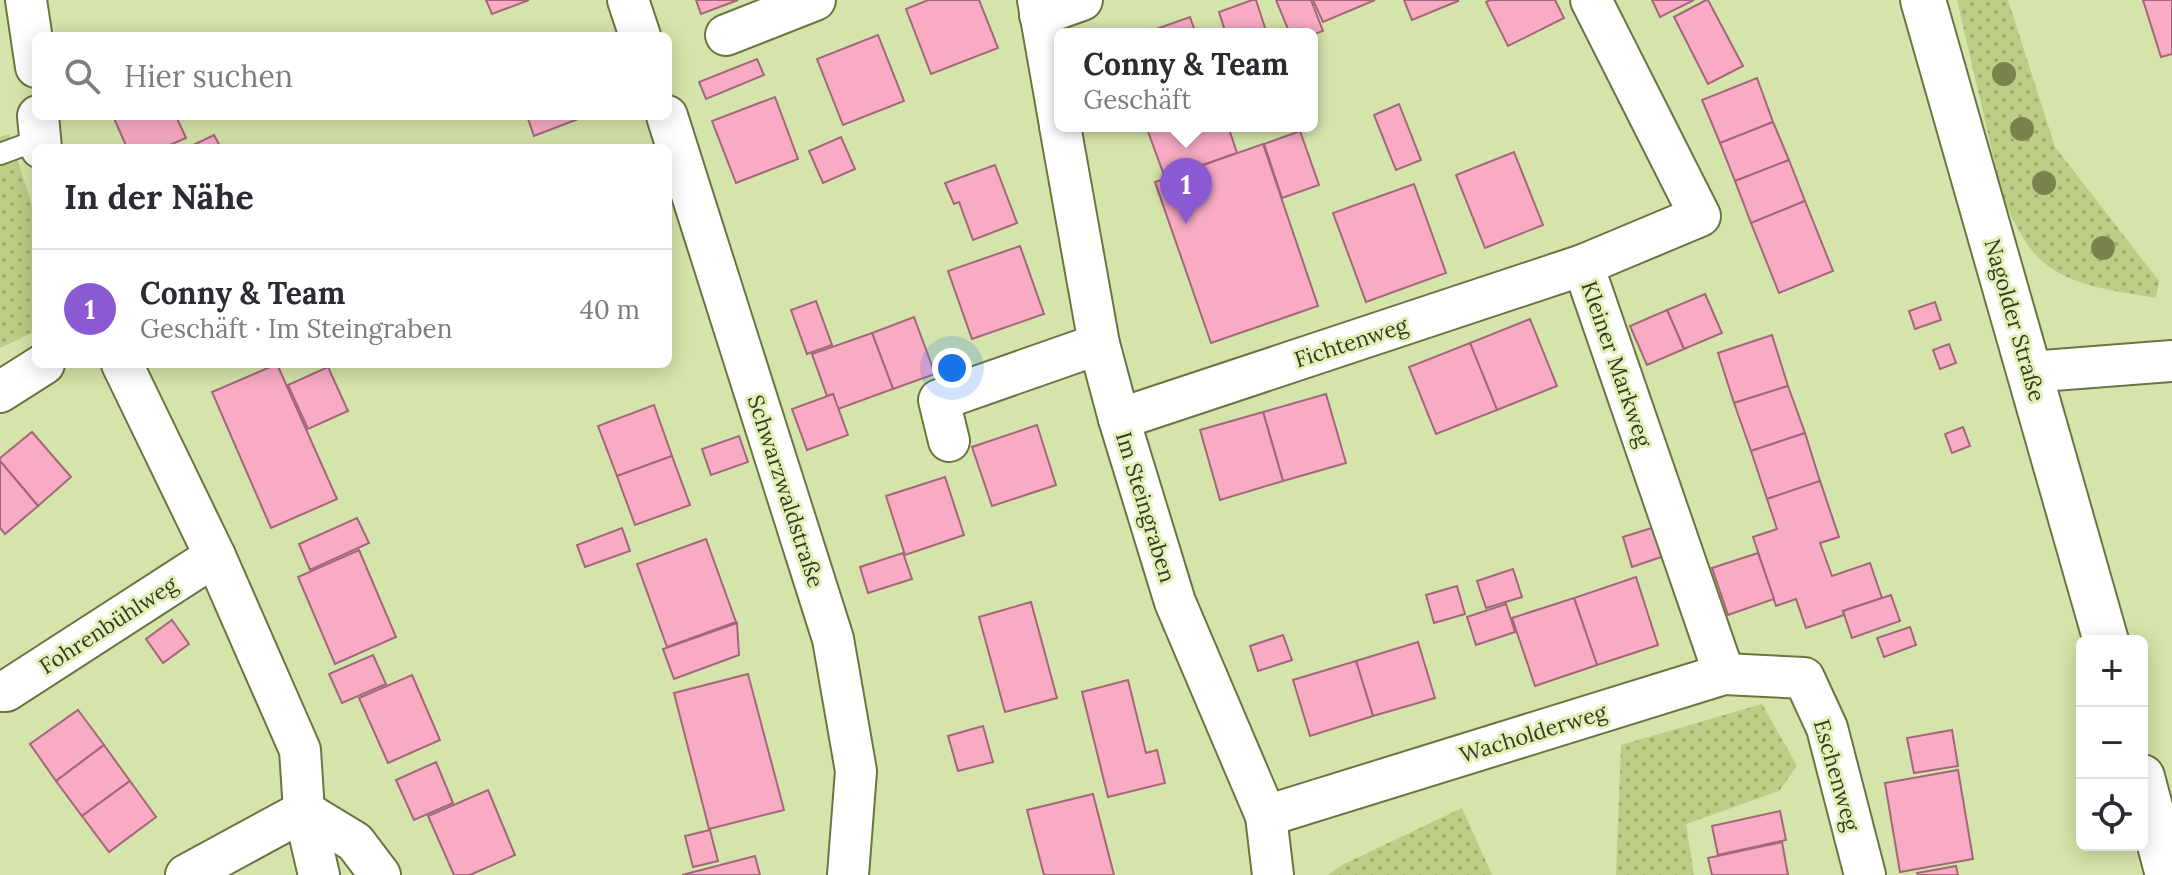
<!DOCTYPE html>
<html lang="de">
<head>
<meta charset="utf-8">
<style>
	body { margin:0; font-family:Lora,serif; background:#f7f7f7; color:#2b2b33 }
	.controls { position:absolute; right:24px; bottom:24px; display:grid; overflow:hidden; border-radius:12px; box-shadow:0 4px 20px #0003 }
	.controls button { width:72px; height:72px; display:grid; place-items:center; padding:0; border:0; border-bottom:2px solid #e1e1e2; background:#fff; color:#2b2b33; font:40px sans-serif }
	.you { position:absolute; left:952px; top:368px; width:28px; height:28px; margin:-20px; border:6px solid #fff; border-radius:50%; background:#1a73e8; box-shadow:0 0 0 12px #1a73e833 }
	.badge { display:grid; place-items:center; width:52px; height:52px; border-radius:50%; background:#8b5ad3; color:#fff; font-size:26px; font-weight:700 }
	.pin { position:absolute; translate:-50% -66px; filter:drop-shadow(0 2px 4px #0008) }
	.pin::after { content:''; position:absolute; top:42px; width:28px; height:24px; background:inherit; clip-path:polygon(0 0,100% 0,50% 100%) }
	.popup { position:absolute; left:1054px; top:28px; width:264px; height:104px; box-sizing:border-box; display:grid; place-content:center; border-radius:12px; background:#fff; filter:drop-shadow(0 2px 6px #0005); font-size:26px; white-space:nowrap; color:#7c7c81 }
	.popup b { font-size:30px; color:#2b2b33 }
	.popup::after { content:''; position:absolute; left:50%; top:100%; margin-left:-16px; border:16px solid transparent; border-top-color:#fff }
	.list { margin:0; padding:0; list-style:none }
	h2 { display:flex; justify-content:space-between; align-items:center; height:104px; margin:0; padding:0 32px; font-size:34px }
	h2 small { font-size:26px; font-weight:400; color:#7c7c81 }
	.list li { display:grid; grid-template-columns:52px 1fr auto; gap:24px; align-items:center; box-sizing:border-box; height:120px; padding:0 32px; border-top:2px solid #e1e1e2 }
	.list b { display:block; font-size:30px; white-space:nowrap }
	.list p { margin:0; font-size:26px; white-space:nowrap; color:#7c7c81 }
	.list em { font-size:26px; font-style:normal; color:#7c7c81 }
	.icon { flex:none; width:44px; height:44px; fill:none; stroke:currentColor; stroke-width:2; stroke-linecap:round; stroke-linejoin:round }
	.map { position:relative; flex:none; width:2172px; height:875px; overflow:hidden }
	.search { position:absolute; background:#fff; box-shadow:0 4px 20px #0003; left:32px; top:32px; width:640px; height:88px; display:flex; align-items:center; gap:20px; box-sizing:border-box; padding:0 28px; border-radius:12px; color:#7c7c81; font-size:30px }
	.panel { position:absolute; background:#fff; box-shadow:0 4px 20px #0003; left:32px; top:144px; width:640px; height:224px; border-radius:12px }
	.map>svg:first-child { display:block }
	.grass { fill:url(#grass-dots) }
	.building { fill:#f8abc3; stroke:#a2687a; stroke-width:2 }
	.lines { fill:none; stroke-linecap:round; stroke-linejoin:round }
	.lane-casing { stroke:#6a7641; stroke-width:24 }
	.street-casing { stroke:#6a7641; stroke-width:44 }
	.secondary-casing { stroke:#6a7641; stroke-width:48 }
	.lane { stroke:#fff; stroke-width:20 }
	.street { stroke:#fff; stroke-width:40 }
	.secondary { stroke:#fff; stroke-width:44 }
	.tree { fill:#78844c }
	.labels { text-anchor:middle; stroke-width:6; stroke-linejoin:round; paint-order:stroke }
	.street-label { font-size:22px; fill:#363c24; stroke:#e2f1b7 }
</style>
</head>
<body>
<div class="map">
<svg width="2172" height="875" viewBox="0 0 2172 875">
	<defs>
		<pattern id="grass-dots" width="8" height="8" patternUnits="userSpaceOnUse" patternTransform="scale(2)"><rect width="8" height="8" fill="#bccd86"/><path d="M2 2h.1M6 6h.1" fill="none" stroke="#9aa86d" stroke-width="1.8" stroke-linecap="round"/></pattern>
	</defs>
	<rect width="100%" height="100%" fill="#d5e4aa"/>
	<g class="grass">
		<path d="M1957,0H2008L2055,147L2159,281L2156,298C2118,291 2074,288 2043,262C2025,247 2013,220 2003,198Z"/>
		<path d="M9,134L36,217V331L0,348V137Z"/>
		<path d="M1762,704L1797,766L1779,791L1686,824L1694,875H1616L1621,745Z"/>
		<path d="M1462,808L1492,875H1328L1342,865Z"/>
	</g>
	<g class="building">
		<path d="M486,0H529L492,14Z"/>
		<path d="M696,0H738L701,14Z"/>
		<path d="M928,0H979L998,48L931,74L906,9Z"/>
		<path d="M1252,0H1256L1267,34H1226L1219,12Z"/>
		<path d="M1276,0H1311L1323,31L1312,35L1290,34Z"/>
		<path d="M1313,0H1375L1323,22Z"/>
		<path d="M1404,0H1458V1L1412,20Z"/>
		<path d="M1490,0H1555L1564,18L1508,46L1486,2Z"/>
		<path d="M1652,0H1694L1660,17Z"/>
		<path d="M1706,0H1708L1743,66L1708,84L1674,17Z"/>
		<path d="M2143,0H2172V54L2161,57Z"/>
		<path d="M1190,17L1196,34H1142Z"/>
		<path d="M878,35L904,101L843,125L817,59Z"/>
		<path d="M757,59L764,75L706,99L699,82Z"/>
		<path d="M1757,78L1773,122L1720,143L1702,100Z"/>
		<path d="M775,97L798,159L736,183L712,121Z"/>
		<path d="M1399,104L1421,160L1396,170L1374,115Z"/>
		<path d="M113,116H176L186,138L163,148H127Z"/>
		<path d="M527,116H586L534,136Z"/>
		<path d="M1773,122L1789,160L1735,181L1720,143Z"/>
		<path d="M1146,126H1228L1237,153L1165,178Z"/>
		<path d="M1300,131L1319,185L1282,198L1264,144Z"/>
		<path d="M214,135L221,148H187Z"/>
		<path d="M841,137L855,169L823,183L809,151Z"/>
		<path d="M1263,144L1318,306L1211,343L1155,182Z"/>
		<path d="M1514,152L1543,225L1485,248L1456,175Z"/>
		<path d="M1789,160L1805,201L1751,223L1735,181Z"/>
		<path d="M995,165L1017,223L973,240L959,202L954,204L945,183Z"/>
		<path d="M1414,184L1446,273L1366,302L1333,213Z"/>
		<path d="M1805,201L1833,271L1779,293L1751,223Z"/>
		<path d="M1020,246L1044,314L972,339L948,271Z"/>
		<path d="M1705,294L1722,333L1684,349L1667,310Z"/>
		<path d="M816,301L832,345L807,354L791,310Z"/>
		<path d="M1935,302L1941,320L1915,329L1909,311Z"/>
		<path d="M1667,310L1684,349L1647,365L1630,326Z"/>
		<path d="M914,317L935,374L893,389L872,333Z"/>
		<path d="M1530,319L1557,386L1497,410L1470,343Z"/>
		<path d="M872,333L893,389L838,409L833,394L827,396L812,354Z"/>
		<path d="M1772,335L1788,386L1734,403L1718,353Z"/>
		<path d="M1470,343L1497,410L1436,434L1409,367Z"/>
		<path d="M1949,344L1956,363L1940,369L1933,350Z"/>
		<path d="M277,364L337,499L271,528L212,392Z"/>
		<path d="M328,367L348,411L308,429L288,385Z"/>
		<path d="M1788,386L1805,433L1751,451L1734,403Z"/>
		<path d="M833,394L848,435L807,450L792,409Z"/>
		<path d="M1326,394L1346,463L1283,481L1263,412Z"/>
		<path d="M654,405L672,456L617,476L598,426Z"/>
		<path d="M1263,412L1283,481L1220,500L1200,430Z"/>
		<path d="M1037,425L1056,485L992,506L972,447Z"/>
		<path d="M1963,427L1970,446L1952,453L1945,434Z"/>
		<path d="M32,432L71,477L38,506L0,461V458Z"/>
		<path d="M1805,433L1820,481L1767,499L1751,451Z"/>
		<path d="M739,436L748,462L711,475L702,449Z"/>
		<path d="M672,456L690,505L635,525L617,476Z"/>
		<path d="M0,461L38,506L5,534L0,528Z"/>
		<path d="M945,477L964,535L905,555L886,496Z"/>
		<path d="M1820,481L1839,537L1820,543L1832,576L1870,563L1882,598L1843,611L1844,615L1806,628L1796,599L1776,606L1753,537L1777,529L1767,499Z"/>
		<path d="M357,518L369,543L310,570L299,544Z"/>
		<path d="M1658,526L1667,555L1632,567L1623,537Z"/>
		<path d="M622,528L630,551L585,567L577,545Z"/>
		<path d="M706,539L736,622L667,647L637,564Z"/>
		<path d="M359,550L396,637L335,664L298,577Z"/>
		<path d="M903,553L912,579L868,593L860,567Z"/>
		<path d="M1758,553L1774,599L1728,615L1712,568Z"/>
		<path d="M1513,569L1522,597L1486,608L1477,581Z"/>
		<path d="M1636,577L1658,645L1597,665L1574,598Z"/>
		<path d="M1457,586L1465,614L1434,623L1426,595Z"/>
		<path d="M1891,595L1900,621L1852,638L1843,611Z"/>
		<path d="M1574,598L1597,665L1535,686L1512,618Z"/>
		<path d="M1031,602L1057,698L1005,712L979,617Z"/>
		<path d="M1506,604L1515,632L1476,645L1467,617Z"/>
		<path d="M172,620L189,644L163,663L146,639Z"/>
		<path d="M737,623L739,655L674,679L663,649Z"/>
		<path d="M1910,627L1916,645L1884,657L1877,638Z"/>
		<path d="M1283,635L1292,660L1258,671L1250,646Z"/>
		<path d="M1418,642L1435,698L1373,716L1356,661Z"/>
		<path d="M373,655L386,684L342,703L329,674Z"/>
		<path d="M1356,661L1373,716L1310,736L1293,680Z"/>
		<path d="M748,674L784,810L709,829L674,693Z"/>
		<path d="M412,675L440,740L388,763L359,698Z"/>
		<path d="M1128,680L1146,753L1157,750L1165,783L1108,797L1082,692Z"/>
		<path d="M78,710L104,745L56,781L30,744Z"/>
		<path d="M983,726L993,762L958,771L948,736Z"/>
		<path d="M1952,730L1958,766L1914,773L1907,738Z"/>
		<path d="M104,745L130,781L82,816L56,781Z"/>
		<path d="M436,762L453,803L414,820L396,780Z"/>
		<path d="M1958,770L1973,859L1900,872L1885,783Z"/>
		<path d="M130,781L156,817L109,852L82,816Z"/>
		<path d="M488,790L515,855L470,875H454L428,816Z"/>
		<path d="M1093,794L1114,875H1044L1027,810Z"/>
		<path d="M1780,811L1786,840L1718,855L1712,826Z"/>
		<path d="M710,830L718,861L693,867L685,836Z"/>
		<path d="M1782,842L1788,875H1712L1708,858Z"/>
		<path d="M755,856L760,875H682Z"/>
		<path d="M1956,866L1958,875H1918L1917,873Z"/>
	</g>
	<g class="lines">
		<g class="lane-casing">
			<path id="lane" d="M0,154L38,140"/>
		</g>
		<g class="street-casing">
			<g id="street">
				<path d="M26,0L36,67"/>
				<path d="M628,0L640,36"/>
				<path d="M1038,0L1060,125"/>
				<path d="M1591,0L1700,216L1583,265L1724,674"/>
				<path d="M1040,15L1082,0"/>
				<path d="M726,35L815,0"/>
				<path d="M38,116L41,148"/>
				<path d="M667,116L833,639L856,771L848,875"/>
				<path d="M1060,126L1099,344L1119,419L1175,602L1266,816L1273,875"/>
				<path d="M122,364L215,556L300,750L304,811L319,875"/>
				<path d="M2029,372L2172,361"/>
				<path d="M0,392L44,364"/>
				<path d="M1119,419L1583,265"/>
				<path d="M949,441L939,400L1099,344"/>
				<path d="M0,691H6L215,556"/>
				<path d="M304,811L355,842L380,875"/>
				<path d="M1266,816L1724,674L1804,678L1827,728L1865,875"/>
				<path d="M186,875L304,811"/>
			</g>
		</g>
		<g class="secondary-casing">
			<g id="secondary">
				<path d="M1923,0L2106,641"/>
				<path d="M2142,777L2168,875"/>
			</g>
		</g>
		<use href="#lane" class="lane"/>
		<use href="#street" class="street"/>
		<use href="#secondary" class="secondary"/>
	</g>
	<g class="tree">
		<circle cx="2004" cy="74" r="12"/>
		<circle cx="2022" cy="129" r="12"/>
		<circle cx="2044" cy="183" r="12"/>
		<circle cx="2103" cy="248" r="12"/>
	</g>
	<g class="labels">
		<g class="street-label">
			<text transform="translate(2015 320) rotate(74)" y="8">Nagolder Straße</text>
			<text transform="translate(1351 342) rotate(-18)" y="8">Fichtenweg</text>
			<text transform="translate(1617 364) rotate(71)" y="8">Kleiner Markweg</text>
			<text transform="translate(786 491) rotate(72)" y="8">Schwarzwaldstraße</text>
			<text transform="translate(1146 507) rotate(73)" y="8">Im Steingraben</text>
			<text transform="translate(108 625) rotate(-33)" y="8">Fohrenbühlweg</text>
			<text transform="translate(1533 733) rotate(-17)" y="8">Wacholderweg</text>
			<text transform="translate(1837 775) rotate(74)" y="8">Eschenweg</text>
		</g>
	</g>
</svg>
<div class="controls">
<button>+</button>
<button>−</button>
<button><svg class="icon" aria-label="locate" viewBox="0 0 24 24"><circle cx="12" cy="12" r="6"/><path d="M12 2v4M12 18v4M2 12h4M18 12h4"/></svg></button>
</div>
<div class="you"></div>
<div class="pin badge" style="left:1186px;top:224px">1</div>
<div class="popup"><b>Conny &amp; Team</b>Geschäft</div>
<div class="search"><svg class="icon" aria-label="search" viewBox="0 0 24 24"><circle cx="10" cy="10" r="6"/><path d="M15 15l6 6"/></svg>Hier suchen</div>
<section class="panel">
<h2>In der Nähe<small></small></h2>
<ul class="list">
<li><span class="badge">1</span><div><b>Conny &amp; Team</b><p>Geschäft · Im Steingraben</p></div><em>40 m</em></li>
</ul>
</section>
</div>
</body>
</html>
